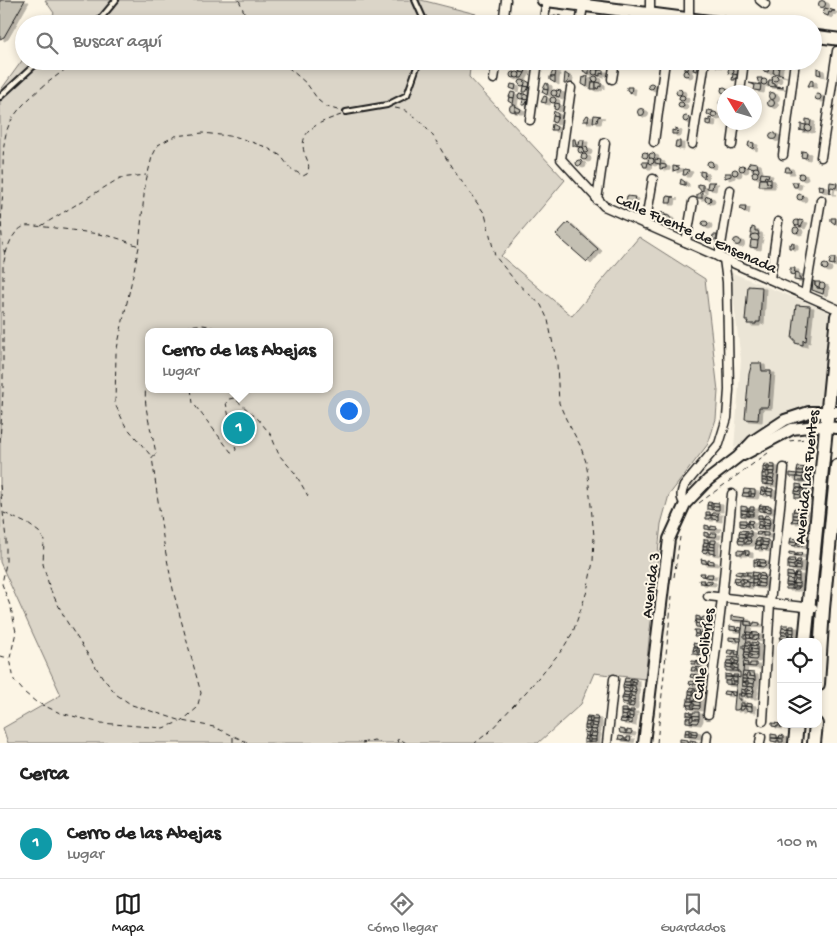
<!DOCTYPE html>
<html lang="es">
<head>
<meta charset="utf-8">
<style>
	body { margin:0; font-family:"Gochi Hand",sans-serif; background:#f6f6f6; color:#222 }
	.controls { position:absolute; right:15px; bottom:15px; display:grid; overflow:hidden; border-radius:10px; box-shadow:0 2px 8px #0003 }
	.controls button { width:45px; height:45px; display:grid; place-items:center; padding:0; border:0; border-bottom:1px solid #e0e0e0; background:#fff; color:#222; font:25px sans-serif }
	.compass { position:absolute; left:717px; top:85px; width:45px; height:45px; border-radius:50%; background:#fff; box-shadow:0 2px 8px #0003; rotate:308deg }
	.you { position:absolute; left:348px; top:410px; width:18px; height:18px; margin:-12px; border:4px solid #fff; border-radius:50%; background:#1a73e8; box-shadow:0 0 0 8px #1a73e833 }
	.badge { display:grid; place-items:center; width:32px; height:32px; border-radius:50%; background:#1c1c1c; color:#fff; font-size:16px; font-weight:700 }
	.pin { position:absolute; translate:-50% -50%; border:2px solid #fff; box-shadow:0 1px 5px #0006 }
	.popup { position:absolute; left:145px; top:328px; width:188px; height:65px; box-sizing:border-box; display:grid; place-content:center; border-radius:10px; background:#fff; filter:drop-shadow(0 1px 4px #0005); font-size:16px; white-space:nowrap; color:#767676 }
	.popup b { font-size:19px; color:#222 }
	.popup::after { content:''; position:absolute; left:50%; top:100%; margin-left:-10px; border:10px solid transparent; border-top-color:#fff }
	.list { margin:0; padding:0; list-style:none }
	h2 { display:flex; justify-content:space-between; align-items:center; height:65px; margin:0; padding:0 20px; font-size:21px }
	h2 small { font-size:16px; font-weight:400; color:#767676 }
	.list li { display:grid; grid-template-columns:32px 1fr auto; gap:15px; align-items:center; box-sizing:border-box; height:70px; padding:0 20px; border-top:1px solid #e0e0e0 }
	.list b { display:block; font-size:19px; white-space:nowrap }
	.list p { margin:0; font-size:16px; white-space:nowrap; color:#767676 }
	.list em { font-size:16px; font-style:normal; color:#767676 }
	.icon { flex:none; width:28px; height:28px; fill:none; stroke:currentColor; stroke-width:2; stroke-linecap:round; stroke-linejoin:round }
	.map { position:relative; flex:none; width:837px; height:743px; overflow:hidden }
	.search { position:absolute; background:#fff; box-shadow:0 2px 8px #0003; left:15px; right:15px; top:15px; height:55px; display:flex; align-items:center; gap:12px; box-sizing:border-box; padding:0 18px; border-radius:28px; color:#767676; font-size:19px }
	.sheet { height:135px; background:#fff }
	nav { display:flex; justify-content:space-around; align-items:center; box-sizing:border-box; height:70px; border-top:1px solid #e0e0e0; background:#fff; font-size:14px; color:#767676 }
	nav a { display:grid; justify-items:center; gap:2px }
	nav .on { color:#1c1c1c }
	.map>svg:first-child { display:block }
	.built { fill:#ebe5d6 }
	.green { fill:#dbd5c8; stroke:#7c7872; fill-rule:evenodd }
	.building { fill:#c4c0b3; stroke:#1c1c1c; filter:url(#shadow) }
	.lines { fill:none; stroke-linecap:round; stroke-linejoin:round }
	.service-casing { stroke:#1c1c1c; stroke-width:8 }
	.minor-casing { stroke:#1c1c1c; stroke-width:11 }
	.tertiary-casing { stroke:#1c1c1c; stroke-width:14 }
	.secondary-casing { stroke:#1c1c1c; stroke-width:15 }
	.primary-casing { stroke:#1c1c1c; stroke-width:16 }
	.path { stroke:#1c1c1c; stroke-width:1; stroke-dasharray:5 4; stroke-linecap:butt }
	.service { stroke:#fcf5e5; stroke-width:4 }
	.minor { stroke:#fcf5e5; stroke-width:8 }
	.tertiary { stroke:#fcf5e5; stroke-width:10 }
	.secondary { stroke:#fcf5e5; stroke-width:11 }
	.primary { stroke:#fcf5e5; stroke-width:12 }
	.labels { text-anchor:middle; stroke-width:4; stroke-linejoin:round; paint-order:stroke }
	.street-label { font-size:16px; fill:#1c1c1c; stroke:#fcf5e5 }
</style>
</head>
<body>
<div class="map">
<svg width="837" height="743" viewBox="0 0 837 743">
	<defs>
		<filter id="shadow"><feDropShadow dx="4" dy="2" stdDeviation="0" flood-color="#0004"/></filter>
	</defs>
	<rect width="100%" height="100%" fill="#fcf5e5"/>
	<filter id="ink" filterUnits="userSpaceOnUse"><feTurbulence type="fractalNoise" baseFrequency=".02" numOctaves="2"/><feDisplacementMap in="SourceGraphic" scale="10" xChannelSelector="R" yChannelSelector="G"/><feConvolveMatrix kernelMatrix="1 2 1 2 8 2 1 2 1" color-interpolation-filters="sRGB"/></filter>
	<g filter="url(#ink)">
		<path class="built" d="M730,272L825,310L832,315L823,401L821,404L794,411L774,421L734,448L741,360Z"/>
		<g class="green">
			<path d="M45,0H421L476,14L475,24H47L54,13Z"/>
			<path d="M24,58V61H471L469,77L565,180L501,256L572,316L639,237L705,279L718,391L716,419L708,444L669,495L661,524L645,679L594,673L581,704L538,743H8L3,728L61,695L0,562V91ZM149,332H329V389H149Z"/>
		</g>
		<g class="building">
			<path d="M0,0H25L4,37L0,39Z"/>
			<circle cx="822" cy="4" r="3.5"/>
			<path d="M825,8L835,11H832L831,13L829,12L828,16L823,14Z"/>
			<path d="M554,15L562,16L561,24H556L557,19L550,20L551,17H554Z"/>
			<circle cx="777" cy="64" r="3"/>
			<path d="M719,61H724L723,66L712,65L713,62V64L719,65Z"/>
			<path d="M685,62L698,64L697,71L693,70L694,67L689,64L688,70L684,69Z"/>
			<circle cx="596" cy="66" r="3"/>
			<path d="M587,63H590L589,68H584V65H587Z"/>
			<path d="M552,64H557L556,70H553L554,67H552Z"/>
			<path d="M764,65L769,66L768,72L763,71Z"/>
			<path d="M521,67H524L523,69L526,70L525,73L520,72Z"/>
			<path d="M774,67H779L778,73L783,75L773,73Z"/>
			<circle cx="731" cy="71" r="3"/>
			<path d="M584,68H589V74L583,71Z"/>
			<path d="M817,68L820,69L821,75L817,74Z"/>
			<circle cx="595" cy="72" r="3"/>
			<circle cx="686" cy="73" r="3"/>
			<path d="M598,70H603V74L600,73V76L597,75Z"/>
			<path d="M553,71L556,72L555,77H550Z"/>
			<circle cx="513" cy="75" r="3"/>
			<path d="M520,72L525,73L522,78H519Z"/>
			<circle cx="517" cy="75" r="3"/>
			<path d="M565,73L569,76L568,82H567L566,84H564Z"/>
			<path d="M733,74L738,75L737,78H735V80H732Z"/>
			<circle cx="775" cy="78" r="3"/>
			<path d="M586,76H588L587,87L582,84L583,77L585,78Z"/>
			<circle cx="595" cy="79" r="3"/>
			<path d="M550,77H555V83L550,80Z"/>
			<path d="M757,78H762V84H759Z"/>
			<circle cx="764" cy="82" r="3"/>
			<path d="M525,80L530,83L529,87L524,86Z"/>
			<path d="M769,80H773L772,83L775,84V86L782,87L783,85V88L768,86Z"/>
			<path d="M811,80L813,81V86H808Z"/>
			<circle cx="522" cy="83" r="3"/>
			<path d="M592,82H596V89H591Z"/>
			<path d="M596,82L601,83V87L599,86L598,89L596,88Z"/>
			<circle cx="651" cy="86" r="3"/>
			<path d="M546,83L548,84V90L543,89Z"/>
			<path d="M749,83L761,85L760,91L754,90L755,85Z"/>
			<path d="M511,84L516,85L515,90L510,88Z"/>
			<path d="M524,86L529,87L526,92H523Z"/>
			<circle cx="724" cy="90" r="3"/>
			<path d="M627,87H632L631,93L627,90Z"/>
			<path d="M543,89L548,90L547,95L542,92Z"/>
			<circle cx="679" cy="92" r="3"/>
			<path d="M556,90L561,91L559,97L556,96Z"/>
			<circle cx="554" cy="93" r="3"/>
			<path d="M511,92L515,93L514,98L509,97Z"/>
			<circle cx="772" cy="96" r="3.5"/>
			<circle cx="521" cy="96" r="3"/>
			<path d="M523,93L528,96V100L523,99Z"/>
			<circle cx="818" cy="97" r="3"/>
			<circle cx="682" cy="98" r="3"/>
			<path d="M544,96L547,97L546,103L541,102Z"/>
			<path d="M509,97L514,98L513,104L508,101Z"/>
			<circle cx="553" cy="100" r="3"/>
			<path d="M523,99L528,100L525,105H522Z"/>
			<circle cx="771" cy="103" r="3.5"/>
			<circle cx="722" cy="103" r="3"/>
			<circle cx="681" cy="105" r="3"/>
			<path d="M555,103L560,104L557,110L554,109Z"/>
			<circle cx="513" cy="108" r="3.5"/>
			<path d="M515,106L521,109L520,112H515Z"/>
			<circle cx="641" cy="112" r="3.5"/>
			<path d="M708,110L713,111L712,117L707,114Z"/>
			<path d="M554,111L558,114V117L553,116Z"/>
			<circle cx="714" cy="115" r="3"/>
			<path d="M587,115L589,116L588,121H583Z"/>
			<path d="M594,115L601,116L598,117L597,122H593Z"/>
			<circle cx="686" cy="119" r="3"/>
			<path d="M553,116L558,117L555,123L552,122Z"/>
			<path d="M709,118L712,119L711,125L706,124V120L709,121Z"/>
			<path d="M806,119L811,120L810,126L806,125Z"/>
			<path d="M552,124L557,127L556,130H551Z"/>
			<path d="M801,124L806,125L805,131L799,130H801Z"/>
			<circle cx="808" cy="128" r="3"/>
			<path d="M675,128L678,129L677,134H672V130L675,131Z"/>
			<circle cx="773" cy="136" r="3.5"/>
			<path d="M573,139H575L576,145H579L580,140H584L583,147L573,146Z"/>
			<path d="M676,141H680V148L675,147Z"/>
			<path d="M749,142L754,143L753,149L748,146Z"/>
			<circle cx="585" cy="150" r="3"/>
			<circle cx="581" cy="150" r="3"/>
			<path d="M802,151L807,152L806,158L801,157Z"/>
			<circle cx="645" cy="155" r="3"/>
			<circle cx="652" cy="156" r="3"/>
			<circle cx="584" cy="157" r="3"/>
			<circle cx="651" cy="161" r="3"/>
			<path d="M655,159L661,160L660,164L655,163Z"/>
			<circle cx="579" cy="163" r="3"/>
			<circle cx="710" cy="164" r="3"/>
			<path d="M642,162H648L647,167H644Z"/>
			<path d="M750,162L757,163L758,168L747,167Z"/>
			<path d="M660,164L666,165V168L660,169Z"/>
			<circle cx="742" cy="168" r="3"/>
			<path d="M673,166L679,167V169L673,171Z"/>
			<circle cx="756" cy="170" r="3"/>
			<path d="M786,167H789L791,172H785Z"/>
			<path d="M684,169L689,170L686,175H683Z"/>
			<circle cx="735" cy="172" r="3"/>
			<path d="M700,171L705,172L704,178L700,175Z"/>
			<circle cx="755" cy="174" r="3"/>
			<circle cx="801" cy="176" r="3"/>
			<path d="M725,173H731V176L725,178Z"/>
			<path d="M761,173L769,174L768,177L765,176L764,179L760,178Z"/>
			<path d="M766,178L771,179V184L767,183Z"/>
			<path d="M681,179L685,182V185L680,184Z"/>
			<path d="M760,179H766L767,183L771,184V186H759Z"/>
			<path d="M708,182H715L713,183L712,189L707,188Z"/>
			<path d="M792,182H798L797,187H794Z"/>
			<path d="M830,182L837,183L836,188L831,187L830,192L832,193H829Z"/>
			<path d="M698,184L703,185V191L700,190V188H698Z"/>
			<path d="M818,185L824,186L823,191L819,190Z"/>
			<path d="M700,192H702V198H697V194H699Z"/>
			<circle cx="800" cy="197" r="3"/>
			<path d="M627,196L635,197L633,203L626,202Z"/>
			<path d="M667,196L674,197H672L671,203H666Z"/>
			<circle cx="708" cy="199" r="3"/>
			<path d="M741,206H746L745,212L740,209Z"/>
			<circle cx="662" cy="216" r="3.5"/>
			<circle cx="667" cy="219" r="3.5"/>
			<path d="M831,218H836L835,224L831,221Z"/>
			<circle cx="797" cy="223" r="3"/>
			<path d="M799,220L804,221L801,227L799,226Z"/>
			<circle cx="705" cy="224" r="3"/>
			<path d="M568,222L598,249L587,262L556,235Z"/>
			<circle cx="796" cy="230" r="3"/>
			<path d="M752,227L755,228V231H758L759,235L751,234Z"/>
			<circle cx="755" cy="238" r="4"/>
			<path d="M713,235H717V239H715L714,241H712Z"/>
			<circle cx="737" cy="242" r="3.5"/>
			<path d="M751,240L758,241L757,248L750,247Z"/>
			<path d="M792,242L794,243V248H789V244L791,245Z"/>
			<path d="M831,258H835L834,265L829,264Z"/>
			<circle cx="825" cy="267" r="3"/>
			<path d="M790,268H795L794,275L790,274Z"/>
			<path d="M795,272L799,273V279H801V281L794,280Z"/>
			<path d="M813,281L815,282V285L817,286V288L824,289L823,294L812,290Z"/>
			<path d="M815,282H820V288L815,285Z"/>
			<circle cx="822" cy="286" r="3"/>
			<path d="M748,286L762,287L760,322H756V324H747L748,321H745Z"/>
			<path d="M796,305L810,306L806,341L803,340V345L795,343V339H792Z"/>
			<path d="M752,363H761L762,371H771L768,407H759L758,420L745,419L749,374Z"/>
			<path d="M764,464L775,465V468H769V466H767V468L763,467Z"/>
			<path d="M763,467L767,468V470H769V468H775V472L763,471Z"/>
			<path d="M798,467L809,468V472L805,471L806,469H803V471H797Z"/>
			<path d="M763,471L775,472L774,475H769V472H766V474H762Z"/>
			<path d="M797,471H803V474H805V471L809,472V475L797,474Z"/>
			<path d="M790,473L797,474V477H790Z"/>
			<path d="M762,474H766V477H769V475H774V477L773,479L762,478Z"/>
			<path d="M797,474L809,475V478H805V476H803V478L797,477Z"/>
			<path d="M797,477L803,478L802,480L804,481L805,478H809V481H796Z"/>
			<path d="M762,478L773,479L774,482L768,481V479H766V481H762Z"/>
			<path d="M762,481H766L765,484H768V481L774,482L773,485L762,484Z"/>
			<path d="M796,484L802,485L801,487L804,488V485H808V488H796Z"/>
			<path d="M761,488H765V490L767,491V488L773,489V490L772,492L761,491Z"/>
			<path d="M796,488L807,489L808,492H803L804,489H801V492L795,491Z"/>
			<path d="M744,489L755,490V494H751V491H749V493H743Z"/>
			<path d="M761,491L772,492V496L767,495V493H765L764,495L760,494Z"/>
			<path d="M795,491L801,492V494H803V492H808L807,496L795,494Z"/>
			<path d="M743,493H749V496H751V494H755L754,497L742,496Z"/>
			<path d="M795,494L807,496V499H803V496H801L800,498H795Z"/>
			<path d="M708,502L719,503V506H713V504L711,503V506L707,505Z"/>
			<path d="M707,505L711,506V508H713V506H719V510L707,509Z"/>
			<path d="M760,505L771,506V509L765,508L766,506H763V508H759Z"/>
			<path d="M741,506L747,507V509H750V507H754V510H741Z"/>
			<path d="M759,508H763V511H765V508L771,509V512L759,511Z"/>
			<path d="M794,508L805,509L806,513L801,512L802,510H799V512L793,511Z"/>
			<path d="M741,510L753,511V514H749V511H747V514L741,513Z"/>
			<path d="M793,511L799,512V514H801V512L806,513L805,515H793Z"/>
			<path d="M706,512H710V515H712L713,513H719L718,515V516L706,515Z"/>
			<path d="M741,513L747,514V516H749V514H753V516H741Z"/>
			<path d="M706,515L718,516V520L712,519V517H710V519H706Z"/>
			<path d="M758,515H762V518H764L765,515L770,516V518L769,519L758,518Z"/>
			<path d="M793,515L805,516V519H801V517H799V519L793,518Z"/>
			<path d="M758,518L769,519L770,523L764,522V520H762V522L758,521Z"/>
			<path d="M793,518L799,519L798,521H800L801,519H805V521L792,522Z"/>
			<path d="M740,520H746V523H748L749,520L753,521L752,523L751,524L740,523Z"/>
			<path d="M758,521L762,522V524H764V522L770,523L769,526L758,525Z"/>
			<path d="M740,523L751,524L752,528L748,527V525H746L745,527L740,526Z"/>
			<path d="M705,525L709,526V528H711V526L717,527V528L716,530L705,529Z"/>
			<path d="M758,525L769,526V529H763L764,527L761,526V529L757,528Z"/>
			<path d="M740,530L751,531V534H747V532H745V534L739,533Z"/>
			<path d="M704,532L708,533V535H710L711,533H717L716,537L704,536Z"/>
			<path d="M757,532L768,533V536H763V533H761L760,535H756Z"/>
			<path d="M739,533L745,534V536H747V534H751V537H739Z"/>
			<path d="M739,537L750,538L751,541H747V539L744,538V541L738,540Z"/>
			<path d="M757,538L768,540V543L762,542V540H760V542H755Z"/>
			<path d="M791,538L796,539V542H798L799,539L803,540V542L802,543L790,542Z"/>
			<path d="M704,539H708V542H710V540H716V542L715,544L704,542Z"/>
			<path d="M738,540L744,541V543H746L747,541H751L750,544H739Z"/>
			<path d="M704,542L715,544V547L709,546L710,544H707V546H703Z"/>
			<path d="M755,542H760V545H762V542L768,543V545L767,546L756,545Z"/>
			<path d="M790,542L802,543V547L798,546V544H796V546L790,545Z"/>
			<path d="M756,545L767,546V550L761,549L762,547H759V549H755Z"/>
			<path d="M703,546H707V549H709V546L715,547V550L703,549Z"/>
			<path d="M703,549L715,550V554L709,553V551H707L706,553L702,552Z"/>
			<path d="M737,550L749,551V555L745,554L746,552H743V554H737Z"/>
			<path d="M789,552L795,553V555H797V553H802L801,556L789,555Z"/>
			<path d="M701,559L706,560V562L708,563V560L714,561V564L702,563Z"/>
			<path d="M754,559L765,560L766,563H760V561H758V562H754Z"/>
			<path d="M789,559H795L794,562H797V560H801L800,563L788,562Z"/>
			<path d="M754,562H758L757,565L760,566V563H766L765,567L754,566Z"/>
			<path d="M788,562L800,563V567L794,564V566L788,565Z"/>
			<path d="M788,565L794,566V568L796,569V566L800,567V570L788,569Z"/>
			<path d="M736,571L747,572V575H743V573H741V575L735,574Z"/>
			<path d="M747,572H753L752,583L747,582L746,579H750V575H747Z"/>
			<path d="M753,572L764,574L765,577L759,576V574H757L756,576H752Z"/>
			<path d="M787,572L793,573V575L795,576L796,573H799V577L787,576Z"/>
			<path d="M700,573H705L704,576H707V574H713L712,578L701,576Z"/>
			<path d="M752,576H756V579H758L759,576L765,577L764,580L752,579Z"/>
			<path d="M787,576L799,577V580H795V578L793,577V580L787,579Z"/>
			<path d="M735,577L746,579L747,582H743V579H740V581H734Z"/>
			<path d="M752,579L764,580V584L758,583V581H756V583H752Z"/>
			<path d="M787,579L793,580L792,582L794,583L795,580H799V583L798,584L786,583Z"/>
			<path d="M699,580H704L703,582L706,583V580L712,581V583L711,584L700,583Z"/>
			<path d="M734,581H740V584H742L743,582H749V587L735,584Z"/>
			<path d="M752,583H756L755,585L758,586V583L764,584V586L763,587L752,586Z"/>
			<path d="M786,583L800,584V587H794V584H792V586H786Z"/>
			<path d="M786,586H792V589H794V587H799L798,589H786Z"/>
			<path d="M696,616L700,617V619H702L703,617L708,618V621L696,620Z"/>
			<path d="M731,616L746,618L745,621L731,620Z"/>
			<path d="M696,620L708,621V624H702V621H700V624L695,623Z"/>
			<path d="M743,621H745V625H748L746,635H744V638H747L746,645H743V648H745V651L741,694H738V699H741L740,708L737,710H734V707L737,677L740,678V672H737Z"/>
			<path d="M745,621L752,622L751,624H754V622L760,623V626L745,625Z"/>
			<path d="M695,623L700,624L699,626H702V624H708V626L707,628L696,627Z"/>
			<path d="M782,625H788V628H790V626H794V629L782,628Z"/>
			<path d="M730,626L736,627L735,629L738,630V627L742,628L741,631L730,630Z"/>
			<path d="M782,628L794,629V633L789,632L790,630H787V632H781Z"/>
			<path d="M694,630H699L698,633H701V631H707V635L695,634Z"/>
			<path d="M747,632L758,633L759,636H753V633H751V635H746Z"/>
			<path d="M781,632H787V634L789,635V632L794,633L793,636L782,635Z"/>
			<path d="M695,634L707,635L706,638L700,637L701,635H699L698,637H694Z"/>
			<path d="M746,635H751L750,638H753V636H759L758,640L747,638Z"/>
			<path d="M782,635L793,636V640L789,639V637H787V639L780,638Z"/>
			<path d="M729,637L741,638V641H737V639L735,638L734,641L729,640Z"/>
			<path d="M780,638L787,639V641H789V639L793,640V642H780Z"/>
			<path d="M746,642H750V644L752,645V642L758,643V645L757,646L746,645Z"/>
			<path d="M693,643L698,644L697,646L700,647V644L706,645L705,648L694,647Z"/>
			<path d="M746,645L757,646V650L751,649L752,647H749V649L745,648Z"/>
			<path d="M694,647L705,648V651H699V649L697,648V651L693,650Z"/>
			<path d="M745,648L749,649V651L751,652V649L757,650V653L745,652Z"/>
			<path d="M693,650L697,651V653H699V651H705V653L704,655L693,654Z"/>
			<path d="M728,650L739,651V655L735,654L736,652H733V654H727Z"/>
			<path d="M745,652L757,653V656H751V654H749V656L744,655Z"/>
			<path d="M744,655L749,656L748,658H750L751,656H757V658L756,660L745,659Z"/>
			<path d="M728,657L739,658V662L735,661V659H733L732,661H727Z"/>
			<path d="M692,661L704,662V665H698V662H696V664H691Z"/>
			<path d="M727,661H732V663L735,664V661L739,662L738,664H726Z"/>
			<path d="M743,662L748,663L747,665H750V663H756V667L744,666Z"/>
			<path d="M726,664L738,665V669L734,668V666L732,665V668L726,667Z"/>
			<path d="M692,667L703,668V672L697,671L698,669H695V671H691Z"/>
			<path d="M726,667L732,668V670H734V668L738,669V671H726Z"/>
			<path d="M743,672L754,673L755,677L749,676V674H747L746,676H742Z"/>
			<path d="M691,674L703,675V679L697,678V676L694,675V678L690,677Z"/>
			<path d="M725,674L731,675V677H733V675H738L737,677H725Z"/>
			<path d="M742,676H746V678L748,679L749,676L755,677V680L742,679Z"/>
			<path d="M725,677L737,678V682H733V679H731L730,681H725Z"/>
			<path d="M625,678L636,679V683L632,682V680H630V682H624Z"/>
			<path d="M742,679L755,680L754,684L748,683V681H746V683L742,682Z"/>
			<path d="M690,681L701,682L702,685H696V683H694V685L689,684Z"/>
			<path d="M725,681H730V684H733V682H737V684L736,685L725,684Z"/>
			<path d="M624,682H630V685H632V682L636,683V685H623Z"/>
			<path d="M742,682L746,683V685H748V683L754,684V686L753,687L742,686Z"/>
			<path d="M623,685L635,686L636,690L632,689V687H629V689L623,688Z"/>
			<path d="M742,686L753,687L754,691L747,690L748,688H746L745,690L741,689Z"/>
			<path d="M690,687L702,689L701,692L695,691L696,689H693V691H689Z"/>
			<path d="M623,688L629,689V691L631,692L632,689L636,690V692L635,693L624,692Z"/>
			<path d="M741,689L745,690V692H747V690L754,691L753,694L741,693Z"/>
			<path d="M689,691H693V694H695V691L701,692V694L700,696L689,694Z"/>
			<path d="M724,691L735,692V696L732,695V693L729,692V695L723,694Z"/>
			<path d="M624,692L635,693V697L631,696V694H629V696L623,695Z"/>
			<path d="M741,693L753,694V697H747V694H745V696H740Z"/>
			<path d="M689,694L700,696L701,699L695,698V696H692V698H688Z"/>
			<path d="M623,695L629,696L628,698H630L631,696L635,697V699L634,700L622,698Z"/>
			<path d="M622,698L634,700V703H630V701L628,700V703L622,702Z"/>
			<path d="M688,698H692V701H694L695,698L701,699L700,702L688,701Z"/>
			<path d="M688,701L700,702V706L694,705V703H692V705H687Z"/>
			<path d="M622,702L628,703V705H630V703H634V705L633,707L622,705Z"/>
			<path d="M740,703H744V706H746V703L752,704V707L740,706Z"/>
			<path d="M687,705H692L691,707H694V705L700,706V708L699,709L688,708Z"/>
			<path d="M740,706L752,707V711L746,710V708H744L743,710H739Z"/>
			<path d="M621,709H627V712H630V710H634V712H621Z"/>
			<path d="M687,711L691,712V714H693V712H699V716L687,715Z"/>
			<path d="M621,712L633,713V717L629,716V714H627V716L621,715Z"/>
			<path d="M621,715L627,716L626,718L629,719V716L633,717L632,720L621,719Z"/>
			<path d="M687,715L699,716V719H693V716H691L690,718H686Z"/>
			<path d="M587,716L597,717L598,720H592V717H590V719H586Z"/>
			<path d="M686,718H690V721H692L693,719H699L697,723L686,722Z"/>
			<path d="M586,719H590L589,722H592V720H598V724L586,722Z"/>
			<path d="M621,719L632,720V724L628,723V721H626V723L620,722Z"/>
			<path d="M586,722L598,724L597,727L591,726L592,724H589V726H585Z"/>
			<path d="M772,723L784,724L785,728L780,727L781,725H778V727L772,726Z"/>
			<path d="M585,726H589V728L591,729V726L597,727V729L596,730L585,729Z"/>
			<path d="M585,729L596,730L597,733H591V731H589V733L584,732Z"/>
			<path d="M619,729L625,730V732H627V730L632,731V732L631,734L620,733Z"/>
			<path d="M686,729L697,731V734L691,733V731H689V733H685Z"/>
			<path d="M584,732L589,733L588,735L590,736L591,733H597L596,737L585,736Z"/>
			<path d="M685,733H689V735L691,736V733L697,734V735L696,737L685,736Z"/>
			<path d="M771,734L777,735V738H779L780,735L784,736V738H771Z"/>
			<path d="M585,736L596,737V740H590V738L588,737V740L584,739Z"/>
			<path d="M619,736L624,737V739H627V737H631L630,741L618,739Z"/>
			<path d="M771,738L783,739V742H779V740H777V742L771,741Z"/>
			<path d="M584,739L588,740V742H590V740H596V742L584,743Z"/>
			<path d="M680,739L688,740V742L690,743V740L696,741V743L680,742Z"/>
		</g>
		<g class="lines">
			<g class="service-casing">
				<g id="service">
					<path d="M415,0L424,20V24"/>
					<path d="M96,24L116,0"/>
					<path d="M0,97L39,61"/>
					<path d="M346,112L387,105L407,95L419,61"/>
				</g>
			</g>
			<g class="minor-casing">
				<g id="minor">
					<path d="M760,0L765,4"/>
					<path d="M650,15V0"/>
					<path d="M689,19V0"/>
					<path d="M503,24L506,0"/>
					<path d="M543,24L547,1"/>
					<path d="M580,24L583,6"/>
					<path d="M623,24L625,11"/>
					<path d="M494,79L497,61"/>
					<path d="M612,79L615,61"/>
					<path d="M571,88L561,159L604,206L837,309"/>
					<path d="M740,92L744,61"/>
					<path d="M530,120L538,61"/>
					<path d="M654,142L665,61"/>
					<path d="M692,144L705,61"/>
					<path d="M732,145L735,122"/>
					<path d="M783,155L795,61"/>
					<path d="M821,157L837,51"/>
					<path d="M597,200L605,143"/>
					<path d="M645,225L653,179"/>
					<path d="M686,242L693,202"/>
					<path d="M719,257L730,190"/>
					<path d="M770,279L778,222"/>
					<path d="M805,295L821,200"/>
					<path d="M685,504C680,498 681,493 684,486L719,444L727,418L729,390L727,282L724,259"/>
					<path d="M708,596L813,608"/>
					<path d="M708,714L722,598L732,494"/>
					<path d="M763,721L770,603L784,468"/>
					<path d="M607,743L614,679"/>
					<path d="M706,743L707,735"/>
					<path d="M760,743L761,737"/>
				</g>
			</g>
			<g class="tertiary-casing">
				<g id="tertiary">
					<path d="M743,455L792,429L816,426L837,428"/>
					<path d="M644,743L669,539L685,504L708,480L738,457L753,441L785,420L809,412H837"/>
				</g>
			</g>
			<g class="secondary-casing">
				<g id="secondary">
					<path d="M543,0L729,24"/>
					<path d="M813,36L837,39"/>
				</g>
			</g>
			<g class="primary-casing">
				<g id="primary">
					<path d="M805,642L837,316"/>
					<path d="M818,684L823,609L837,466"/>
					<path d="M795,743L797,724"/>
					<path d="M814,743L816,724"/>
				</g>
			</g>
			<g class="path">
				<path d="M239,0L249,24"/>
				<path d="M281,61L307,84L319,101L327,107L341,111"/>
				<path d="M395,108L405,110L421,122L433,136L452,168L485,214L495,256L516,282L541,305L548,320L557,364L559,403L566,419L580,445L586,462L588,475L594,536L593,562L587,591L573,632L562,650L526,692L489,732L475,743"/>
				<path d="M41,226L120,178L146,175"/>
				<path d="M5,255C0,234 1,214 3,191C4,171 1,150 7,130C15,104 55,77 77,61"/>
				<path d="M177,332C192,322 208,323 222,332"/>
				<path d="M149,374C139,400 152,428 156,454L152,457L125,425L115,404L116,353L139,247L145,185L152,157L158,145L175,136L203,133L237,137L266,147L281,156L290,168L303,176L307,174C311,165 307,160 304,152C298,128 324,121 341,115"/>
				<path d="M191,389L193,403L231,452H234L236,450L226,403L229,399L234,398L258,419L271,435L279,455L295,473L308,496"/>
				<path d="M789,441L814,438"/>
				<path d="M0,442L3,392V266C6,252 10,232 25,226C31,224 104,234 113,237C122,239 130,243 139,246"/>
				<path d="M0,485L6,539V563L2,584L11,608L16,632L10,658L14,680L25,693L36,702L60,713L101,723L163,728L182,721L197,708L201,693L174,594L164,544L152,457"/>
				<path d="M699,503L768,453"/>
				<path d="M4,513L28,524L39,532L44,540L43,564L50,589L67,622L103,678L117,695L132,705L182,721L214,727L249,743"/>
				<path d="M674,577L680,537"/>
				<path d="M0,656L9,658"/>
				<path d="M233,737V743"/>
				<path d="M362,743L374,740L382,743"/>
				<path d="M398,743L397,740L400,739L406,743"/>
				<path d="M657,743L672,596"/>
			</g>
			<use href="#service" class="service"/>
			<use href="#minor" class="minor"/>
			<use href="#tertiary" class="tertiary"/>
			<use href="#secondary" class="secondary"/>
			<use href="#primary" class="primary"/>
		</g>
	</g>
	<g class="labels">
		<g class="street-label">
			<text transform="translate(697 232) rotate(24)" y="6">Calle Fuente de Ensenada</text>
			<text transform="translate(805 477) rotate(-84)" y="6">Avenida Las Fuentes</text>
			<text transform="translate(649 585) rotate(-83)" y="6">Avenida 3</text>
			<text transform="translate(702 654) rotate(-83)" y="6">Calle Colibríes</text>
		</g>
	</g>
</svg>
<div class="controls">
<button><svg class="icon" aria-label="locate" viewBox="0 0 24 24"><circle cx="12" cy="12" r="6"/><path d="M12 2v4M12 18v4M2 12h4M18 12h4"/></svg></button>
<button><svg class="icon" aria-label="layers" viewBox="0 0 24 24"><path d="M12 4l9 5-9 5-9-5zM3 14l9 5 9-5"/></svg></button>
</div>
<svg class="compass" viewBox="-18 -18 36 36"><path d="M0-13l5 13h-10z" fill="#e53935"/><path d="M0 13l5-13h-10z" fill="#767676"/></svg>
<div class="you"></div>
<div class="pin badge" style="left:239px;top:428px;background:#0f9aa8">1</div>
<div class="popup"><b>Cerro de las Abejas</b>Lugar</div>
<div class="search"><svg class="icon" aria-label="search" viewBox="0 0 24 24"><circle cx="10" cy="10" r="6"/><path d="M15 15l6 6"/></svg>Buscar aquí</div>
</div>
<section class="sheet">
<h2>Cerca<small></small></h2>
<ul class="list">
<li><span class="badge" style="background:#0f9aa8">1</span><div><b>Cerro de las Abejas</b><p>Lugar</p></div><em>100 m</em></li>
</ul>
</section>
<nav>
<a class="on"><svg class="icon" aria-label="map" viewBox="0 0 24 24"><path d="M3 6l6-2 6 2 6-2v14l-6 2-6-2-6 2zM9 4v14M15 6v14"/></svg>Mapa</a>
<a><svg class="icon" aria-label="directions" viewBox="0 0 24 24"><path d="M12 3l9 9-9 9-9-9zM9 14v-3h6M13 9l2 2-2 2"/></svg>Cómo llegar</a>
<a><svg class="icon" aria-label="saved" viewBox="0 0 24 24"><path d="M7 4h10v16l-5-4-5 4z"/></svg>Guardados</a>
</nav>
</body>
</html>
